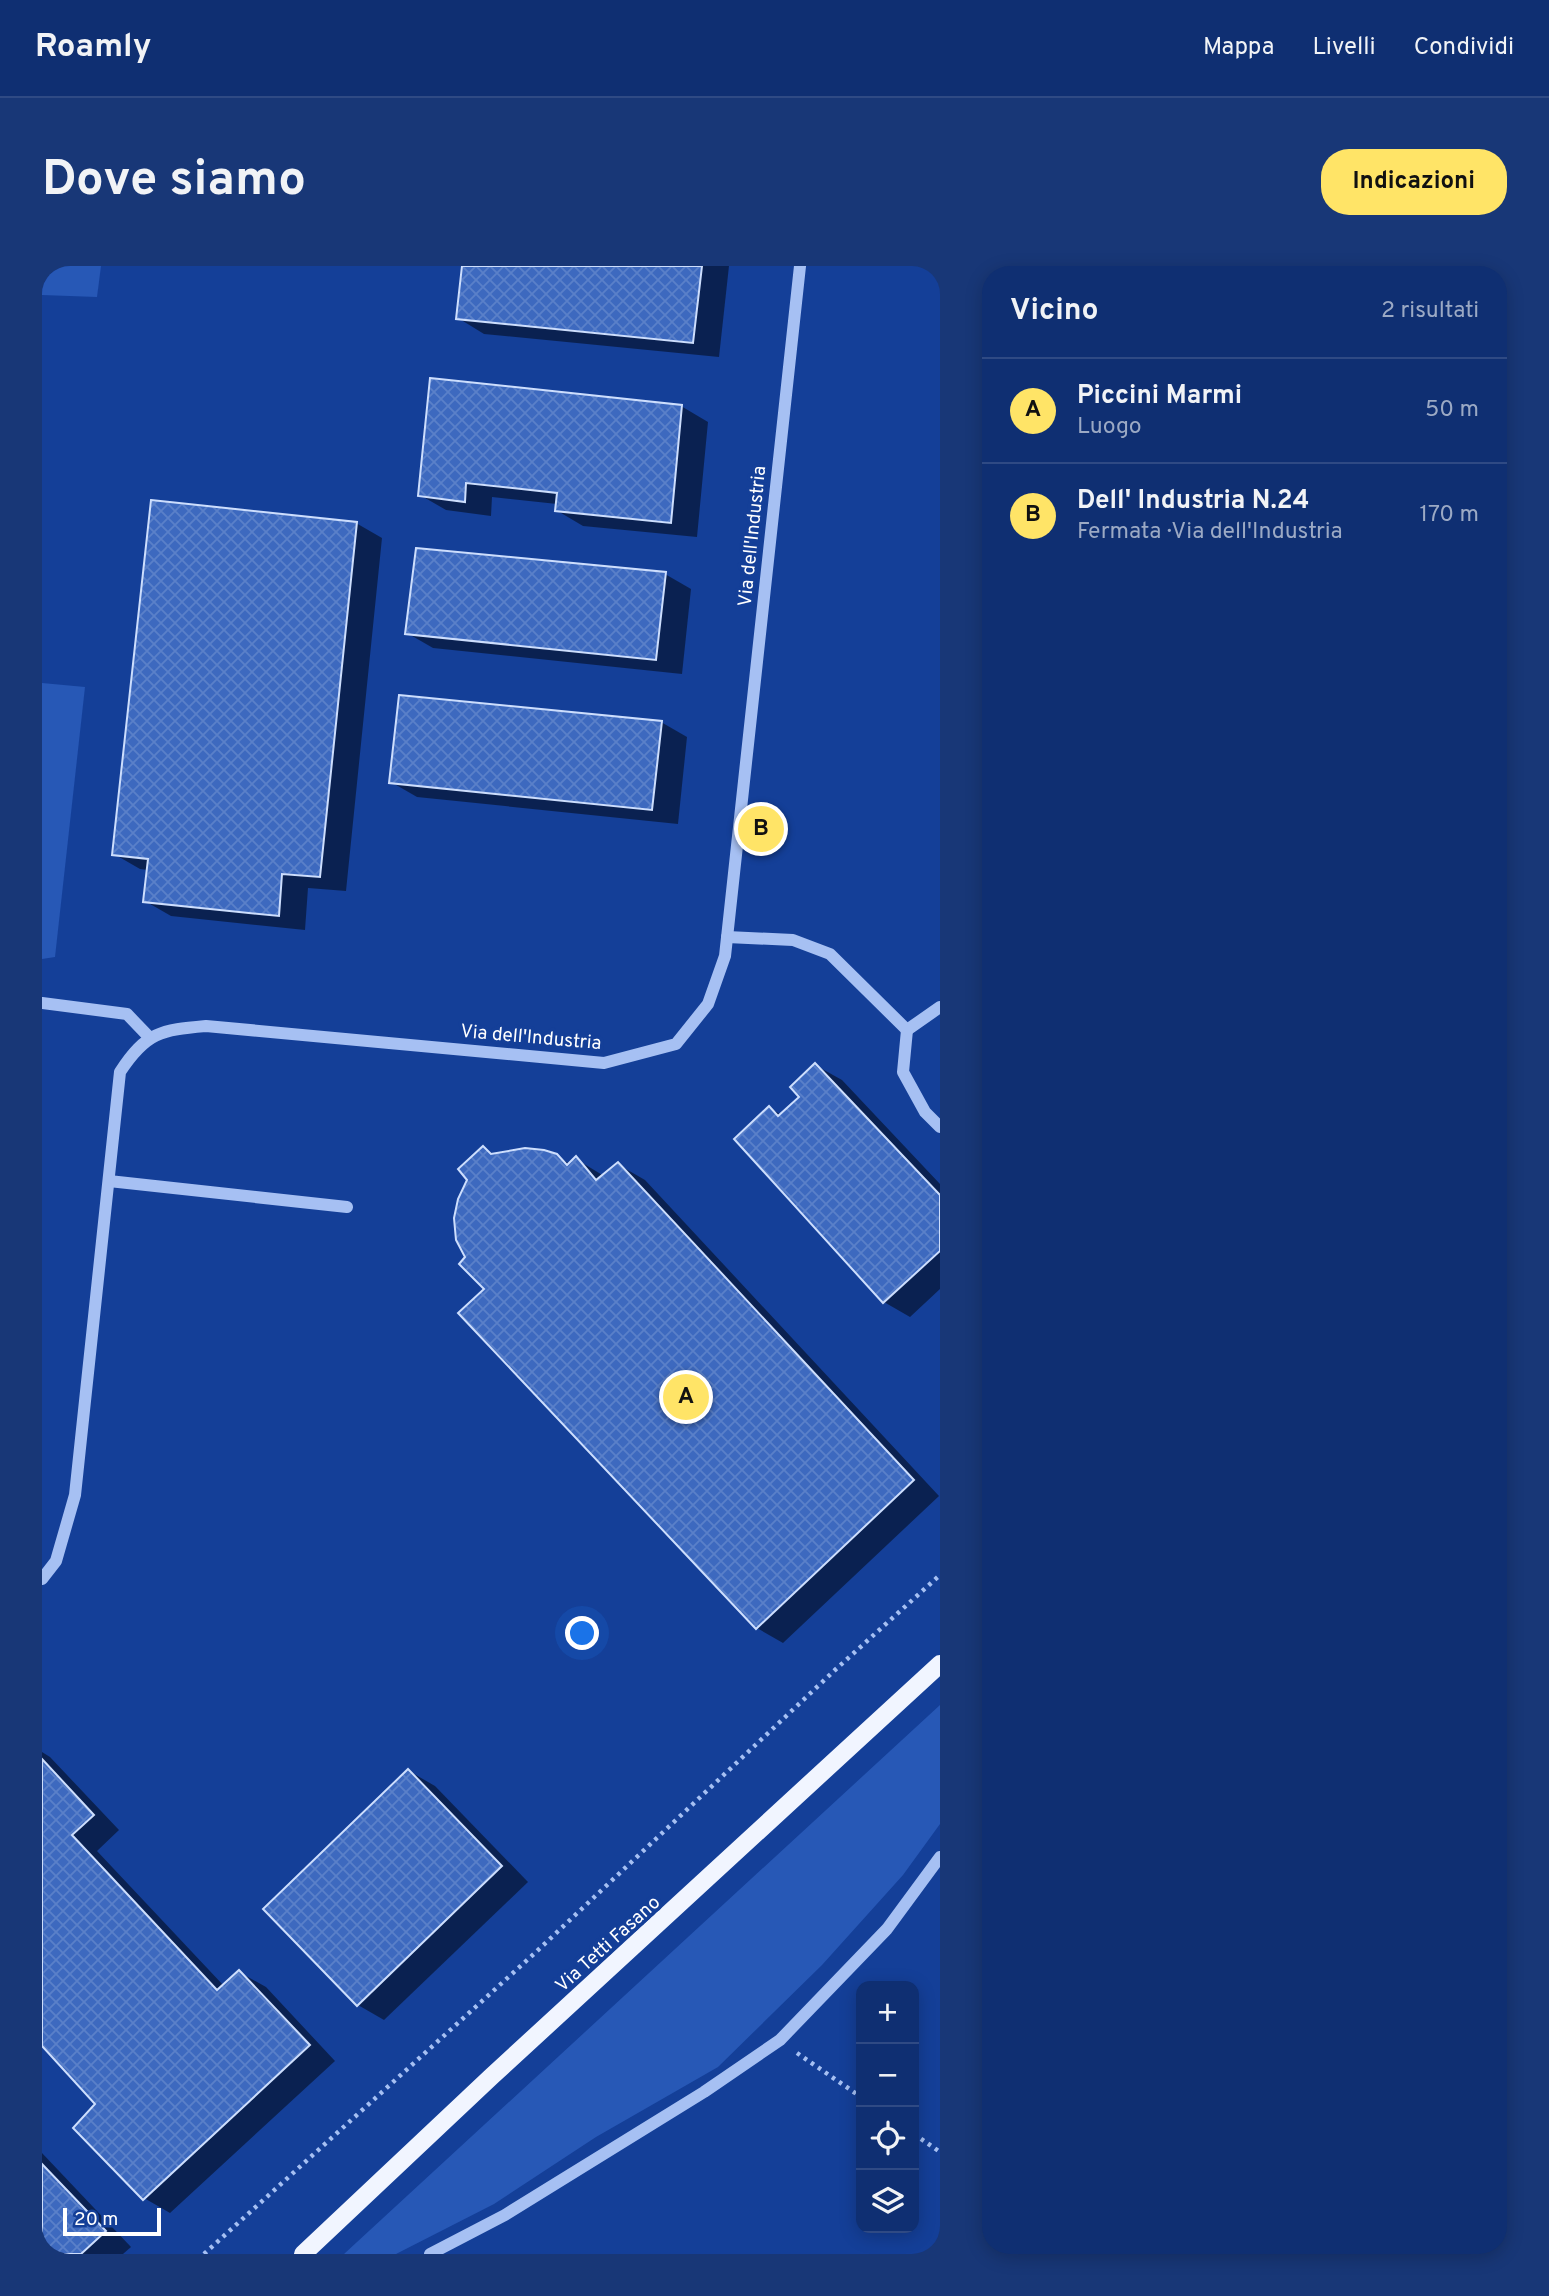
<!DOCTYPE html>
<html lang="it">
<head>
<meta charset="utf-8">
<style>
	body { margin:0; font-family:Overpass,sans-serif; background:#183777; color:#f1f3f6 }
	.controls { position:absolute; right:21px; bottom:21px; display:grid; overflow:hidden; border-radius:14px; box-shadow:0 4px 18px #0003 }
	.controls button { width:63px; height:63px; display:grid; place-items:center; padding:0; border:0; border-bottom:2px solid #2f4a84; background:#0f2f72; color:#f1f3f6; font:35px sans-serif }
	.scale { position:absolute; left:21px; bottom:18px; width:98px; box-sizing:border-box; padding-left:7px; border:4px solid #fff; border-top:0; font-size:19px; line-height:24px; white-space:nowrap; color:#fff; -webkit-text-stroke:5px #143f98; paint-order:stroke }
	.you { position:absolute; left:541px; top:1368px; width:24px; height:24px; margin:-18px; border:5px solid #fff; border-radius:50%; background:#1a73e8; box-shadow:0 0 0 10px #1a73e833 }
	.badge { display:grid; place-items:center; width:46px; height:46px; border-radius:50%; background:#ffe467; color:#111; font-size:23px; font-weight:700 }
	.pin { position:absolute; translate:-50% -50%; border:4px solid #fff; box-shadow:0 2px 7px #0006 }
	.list { margin:0; padding:0; list-style:none }
	h2 { display:flex; justify-content:space-between; align-items:center; height:91px; margin:0; padding:0 28px; font-size:30px }
	h2 small { font-size:23px; font-weight:400; color:#9ba9c4 }
	.list li { display:grid; grid-template-columns:46px 1fr auto; gap:21px; align-items:center; box-sizing:border-box; height:105px; padding:0 28px; border-top:2px solid #2f4a84 }
	.list b { display:block; font-size:26px; white-space:nowrap }
	.list p { margin:0; font-size:23px; white-space:nowrap; color:#9ba9c4 }
	.list em { font-size:23px; font-style:normal; color:#9ba9c4 }
	.icon { flex:none; width:38px; height:38px; fill:none; stroke:currentColor; stroke-width:2; stroke-linecap:round; stroke-linejoin:round }
	.map { position:relative; flex:none; width:898px; height:1988px; overflow:hidden; border-radius:28px }
	header { display:flex; align-items:center; gap:42px; box-sizing:border-box; height:98px; padding:0 35px; background:#0f2f72; border-bottom:2px solid #2f4a84 }
	header strong { font-size:33px }
	nav { display:flex; gap:38px; margin-inline-start:auto; font-size:24px }
	.intro { display:flex; align-items:center; justify-content:space-between; box-sizing:border-box; height:168px; padding:0 42px }
	h1 { margin:0; font-size:49px }
	.button { padding:18px 32px; border-radius:28px; background:#ffe467; color:#111; font-size:24px; font-weight:700 }
	main { display:flex; gap:42px; padding:0 42px }
	aside { flex:1; background:#0f2f72; border-radius:28px; box-shadow:0 4px 18px #0003 }
	.map>svg:first-child { display:block }
	.green { fill:#2758b6 }
	.shadow { fill:#0007 }
	.building { fill:url(#building-cross-hatch); stroke:#cddefd; stroke-width:2 }
	.lines { fill:none; stroke-linecap:round; stroke-linejoin:round }
	.path { stroke:#a6c0f3; stroke-width:4.5; stroke-dasharray:3.5 5; stroke-linecap:butt }
	.minor { stroke:#a6c0f3; stroke-width:12 }
	.major { stroke:#f1f5ff; stroke-width:18 }
	.labels { text-anchor:middle; stroke-width:7; stroke-linejoin:round; paint-order:stroke }
	.street-label { font-size:19px; fill:#fff; stroke:#143f98 }
</style>
</head>
<body>
<header>
<strong>Roamly</strong>
<nav><a>Mappa</a><a>Livelli</a><a>Condividi</a></nav>
</header>
<div class="intro"><h1>Dove siamo</h1><a class="button">Indicazioni</a></div>
<main>
<div class="map">
<svg width="898" height="1988" viewBox="0 0 898 1988">
	<defs>
		<pattern id="building-cross-hatch" width="8" height="8" patternUnits="userSpaceOnUse" patternTransform="scale(1.75)"><rect width="8" height="8" fill="#3d69bf"/><path d="M0 0l8 8M0 8l8-8" fill="none" stroke="#5a80c9"/></pattern>
	</defs>
	<rect width="100%" height="100%" fill="#143f98"/>
	<g class="green">
		<path d="M0,0H59L55,31L0,29Z"/>
		<path d="M0,417L43,421L13,691L0,693Z"/>
		<path d="M898,1439V1558L861,1609L780,1699L676,1801L554,1871L452,1938L354,1988H302Z"/>
	</g>
	<g class="shadow">
		<path d="M422,0H687L677,91L442,68L416,52Z"/>
		<path d="M639,140L666,156L655,271L541,260L514,244L515,238L450,231L449,250L404,244L378,229Z"/>
		<path d="M314,257L340,272L304,625L266,622L263,664L129,650L103,635L106,604L98,603L72,588Z"/>
		<path d="M623,308L649,323L640,408L391,382L365,367Z"/>
		<path d="M619,456L645,471L636,558L375,531L349,516Z"/>
		<path d="M773,799L800,814L898,918V1023L868,1051L842,1036L727,842L740,849L759,832Z"/>
		<path d="M442,882L453,889L514,890L528,898L534,893L562,910L577,899L603,914L897,1230L741,1377L715,1362L444,1023Z"/>
		<path d="M0,1486L8,1491L77,1564L55,1585L182,1720L197,1706L224,1721L293,1795L128,1947L102,1932L55,1838L0,1777Z"/>
		<path d="M367,1505L393,1520L486,1616L342,1754L316,1739Z"/>
		<path d="M0,1887L89,1981L81,1988H0Z"/>
	</g>
	<g class="building">
		<path d="M420,0H660L651,77L414,53Z"/>
		<path d="M388,112L640,139L629,257L513,245L515,227L424,217L423,236L376,230Z"/>
		<path d="M109,234L315,256L278,611L240,608L237,650L101,636L106,593L70,589Z"/>
		<path d="M374,282L624,306L614,394L363,368Z"/>
		<path d="M357,429L620,455L610,544L347,517Z"/>
		<path d="M773,797L898,929V985L841,1037L692,873L727,840L736,850L757,831L748,821Z"/>
		<path d="M441,880L449,888L483,882L502,884L515,888L525,899L534,890L554,914L576,896L872,1214L714,1363L416,1047L442,1023L417,998L423,991L414,974L412,952L416,933L425,914L416,903Z"/>
		<path d="M0,1493L52,1549L30,1569L175,1724L197,1704L268,1779L101,1934L31,1862L53,1838L0,1780Z"/>
		<path d="M366,1503L460,1600L315,1740L221,1643Z"/>
		<path d="M0,1898L64,1965L39,1988H0Z"/>
	</g>
	<g class="lines">
		<g class="path">
			<path d="M755,1787L819,1831"/>
			<path d="M872,1868L898,1886"/>
			<path d="M162,1988L494,1686L793,1404L898,1309"/>
		</g>
		<g class="minor">
			<path d="M685,671L751,674L788,688L865,764"/>
			<path d="M0,737L85,748L108,772"/>
			<path d="M865,764L861,806L883,846L898,861"/>
			<path d="M865,764L898,741"/>
			<path d="M67,915L305,941"/>
			<path d="M0,1313L14,1295L33,1229L78,806C104,766 119,764 164,760L562,797L634,778L666,738L683,690L758,0"/>
			<path d="M388,1988L463,1949L662,1826L738,1774L845,1663L898,1591"/>
		</g>
		<path class="major" d="M261,1988L450,1810L898,1398"/>
	</g>
	<g class="labels">
		<g class="street-label">
			<text transform="translate(709 270) rotate(-84)" y="7">Via dell'Industria</text>
			<text transform="translate(489 770) rotate(5)" y="7">Via dell'Industria</text>
			<text transform="translate(565 1677) rotate(-42)" y="7">Via Tetti Fasano</text>
		</g>
	</g>
</svg>
<div class="controls">
<button>+</button>
<button>−</button>
<button><svg class="icon" aria-label="locate" viewBox="0 0 24 24"><circle cx="12" cy="12" r="6"/><path d="M12 2v4M12 18v4M2 12h4M18 12h4"/></svg></button>
<button><svg class="icon" aria-label="layers" viewBox="0 0 24 24"><path d="M12 4l9 5-9 5-9-5zM3 14l9 5 9-5"/></svg></button>
</div>
<div class="scale">20 m</div>
<div class="you"></div>
<div class="pin badge" style="left:644px;top:1131px">A</div>
<div class="pin badge" style="left:719px;top:563px">B</div>
</div>
<aside>
<h2>Vicino<small>2 risultati</small></h2>
<ul class="list">
<li><span class="badge">A</span><div><b>Piccini Marmi</b><p>Luogo</p></div><em>50 m</em></li>
<li><span class="badge">B</span><div><b>Dell' Industria N.24</b><p>Fermata · Via dell'Industria</p></div><em>170 m</em></li>
</ul>
</aside>
</main>
</body>
</html>
